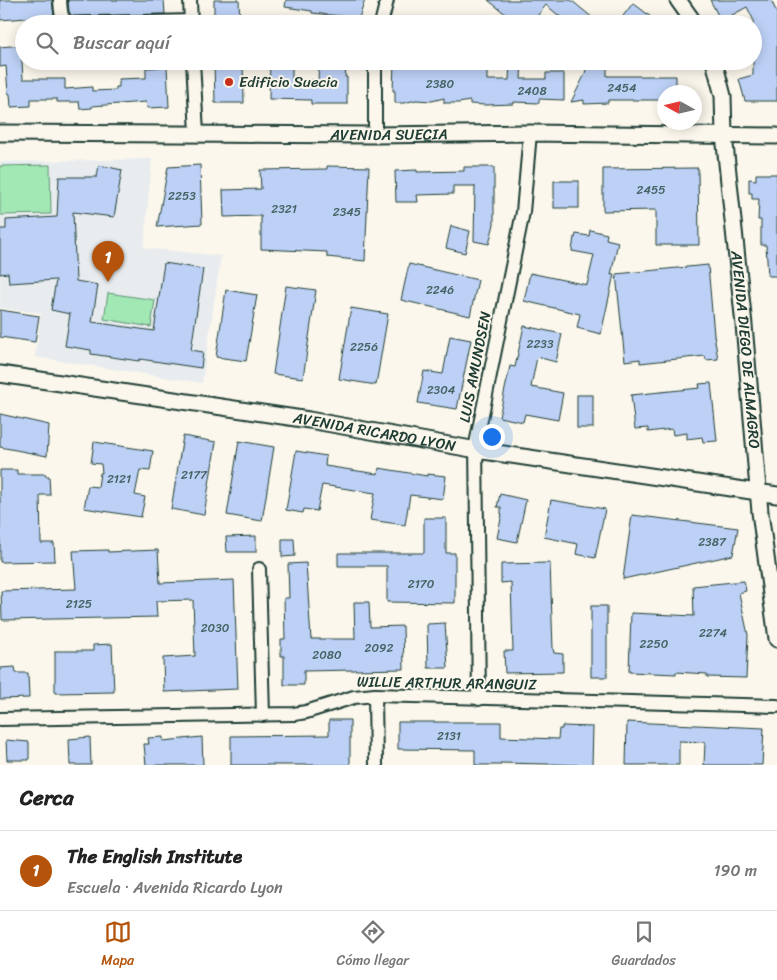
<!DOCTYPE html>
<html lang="es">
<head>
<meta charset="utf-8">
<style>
	body { margin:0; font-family:Sriracha,sans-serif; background:#f2f2f2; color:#222 }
	.compass { position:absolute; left:657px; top:85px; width:45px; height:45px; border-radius:50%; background:#fff; box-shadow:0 2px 12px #0003; rotate:278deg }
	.you { position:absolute; left:491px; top:436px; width:18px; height:18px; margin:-12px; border:4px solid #fff; border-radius:50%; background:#1a73e8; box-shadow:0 0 0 8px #1a73e833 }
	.badge { display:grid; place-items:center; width:32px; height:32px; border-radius:50%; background:#b45309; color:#fff; font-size:16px; font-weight:700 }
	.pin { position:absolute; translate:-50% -41px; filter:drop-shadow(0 1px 2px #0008) }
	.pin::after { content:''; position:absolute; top:26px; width:18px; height:15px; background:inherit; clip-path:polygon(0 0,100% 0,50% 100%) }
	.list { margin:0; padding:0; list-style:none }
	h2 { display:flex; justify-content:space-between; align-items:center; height:65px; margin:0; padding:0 20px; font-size:21px }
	h2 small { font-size:16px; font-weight:400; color:#767676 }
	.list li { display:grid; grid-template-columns:32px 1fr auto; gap:15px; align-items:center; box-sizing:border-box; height:80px; padding:0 20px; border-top:1px solid #e0e0e0 }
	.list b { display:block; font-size:19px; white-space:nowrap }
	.list p { margin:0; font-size:16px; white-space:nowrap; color:#767676 }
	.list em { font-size:16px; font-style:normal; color:#767676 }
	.icon { flex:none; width:28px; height:28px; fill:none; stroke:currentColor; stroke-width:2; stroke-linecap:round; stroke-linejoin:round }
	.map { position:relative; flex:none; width:777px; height:765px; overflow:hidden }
	.search { position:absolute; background:#fff; box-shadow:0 2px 12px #0003; left:15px; right:15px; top:15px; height:55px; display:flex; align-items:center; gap:12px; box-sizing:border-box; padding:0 18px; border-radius:28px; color:#767676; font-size:19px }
	.sheet { height:145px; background:#fff }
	nav { display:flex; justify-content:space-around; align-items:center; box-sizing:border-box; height:70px; border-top:1px solid #e0e0e0; background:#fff; font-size:14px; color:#767676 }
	nav a { display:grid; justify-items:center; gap:2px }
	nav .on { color:#b45309 }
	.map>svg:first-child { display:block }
	.built { fill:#e8ecef }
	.green { fill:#a2e8b4; stroke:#609274 }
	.building { fill:#bdd1f6; stroke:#1f3d34 }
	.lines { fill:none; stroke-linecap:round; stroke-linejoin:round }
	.minor-casing { stroke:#1f3d34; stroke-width:16 }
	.tertiary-casing { stroke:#1f3d34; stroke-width:19 }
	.minor { stroke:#fbf7ec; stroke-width:12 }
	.tertiary { stroke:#fbf7ec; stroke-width:15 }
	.poi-dot { fill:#c8321e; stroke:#fbf7ec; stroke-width:2 }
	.labels { text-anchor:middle; stroke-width:4; stroke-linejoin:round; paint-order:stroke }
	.number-label { font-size:12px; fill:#466264 }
	.poi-label { font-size:15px; fill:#1f3d34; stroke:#fbf7ec; text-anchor:start }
	.street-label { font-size:15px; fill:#1f3d34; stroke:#fbf7ec }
</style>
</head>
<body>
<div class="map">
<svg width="777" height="765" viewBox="0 0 777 765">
	<rect width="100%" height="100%" fill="#fbf7ec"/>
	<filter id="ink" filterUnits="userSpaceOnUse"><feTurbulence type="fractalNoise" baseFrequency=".02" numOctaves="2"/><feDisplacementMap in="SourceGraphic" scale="10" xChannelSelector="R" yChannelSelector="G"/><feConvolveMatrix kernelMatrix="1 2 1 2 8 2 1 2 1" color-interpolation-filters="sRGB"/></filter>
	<g filter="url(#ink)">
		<path class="built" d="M152,159L144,248L221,256L202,383L35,357L41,313L0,308V162Z"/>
		<g class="green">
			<path d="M50,165L51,214L0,215V166Z"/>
			<path d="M108,293L155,300L151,327L104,319Z"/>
		</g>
		<g class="building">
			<path d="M0,0H52L54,16L0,20Z"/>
			<path d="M68,0H164L165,14L72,16L69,12Z"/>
			<path d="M214,0H239L240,24H214Z"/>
			<path d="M286,0H365L359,18L312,13V11L285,7Z"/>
			<path d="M488,0H571L600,24H569L546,5L531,24H518Z"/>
			<path d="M710,0H771L777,13V101H745L739,79L753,75V19L747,7L721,21Z"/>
			<path d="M633,3L646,13L659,24H617Z"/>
			<path d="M21,45L23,79H65V89L92,87V91L116,90V87H119V79L146,78V68L167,67L169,107L147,108L146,102L92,106V108L80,109L79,102H57V99H31V106L11,107L10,94L8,93L6,66L0,67V47Z"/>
			<path d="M214,61H243L244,103H215Z"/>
			<path d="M270,61H292V80H318L319,61H347L345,77H347V104H311V100L269,99Z"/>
			<path d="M394,61H487V80H509L510,61H522L521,79H546V73H564V100L539,99V103L514,102V104L485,105L470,104V101L458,103H444V98L432,101L416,100L404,103H395V91H393Z"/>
			<path d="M588,61H607V76H676V92H664V100H608V103L584,104V100L571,102L585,74Z"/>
			<path d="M99,165L122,170L114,217L73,212L76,281L98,285L92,322L154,331L164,263L203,269L191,350L203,352L201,368L140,359L139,361L91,354V350L65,346L70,314L51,310L56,280L9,283L8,273L0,274V229H6V220L57,217L59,177H97Z"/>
			<path d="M200,165L202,224L157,227L168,167Z"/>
			<path d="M327,166L369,167L365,261L327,257V252L261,249V216L224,217L223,190L261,189L260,170L327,169Z"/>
			<path d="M464,167H494V224L489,244L474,241L475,186H453V194L417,195L418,202H396L395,171L417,170V172L464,171Z"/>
			<path d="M698,168L699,245H656V210L603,211V169Z"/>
			<path d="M756,174H777V276H768L766,245H761V220H758L759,199H752V193H749V179L756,180Z"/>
			<rect x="554" y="181" width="25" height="27"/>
			<path d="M451,226L470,231L465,253L446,248Z"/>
			<path d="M590,230L607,234L606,239L618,242L611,275L614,274L601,334L577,328L580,314L524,301L530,273L587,285L594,255L572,251L574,237L575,238L576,234L589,236Z"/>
			<path d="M409,264L478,280L470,316L401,300Z"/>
			<path d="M708,265L714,335L718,359L706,360L705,356L640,363V359L625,361L616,274Z"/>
			<path d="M286,286L316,290L303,378L273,374Z"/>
			<path d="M226,290L257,295L246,361L216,357Z"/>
			<path d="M351,308L388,314L376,385L339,379Z"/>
			<path d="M0,310L39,316L35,342L0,337Z"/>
			<path d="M524,326L562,334L556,362L537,357L531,387L563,393L558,420L525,414L523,422L499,417L510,366L515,367Z"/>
			<path d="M450,336L471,340L457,409L418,403L424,371L443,374Z"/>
			<path d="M711,383L717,441L703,442L702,437L687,439V433L673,435L672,429L648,432V428L635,429L631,395L700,388L699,384Z"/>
			<rect x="577" y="395" width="16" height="33"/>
			<path d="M0,414L49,425L47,456L0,447Z"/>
			<path d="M183,436L216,442L204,515L171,509Z"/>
			<path d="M239,441L274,447L262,521L227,515Z"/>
			<path d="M94,442L153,451L150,471L140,470L135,495L145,497L141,517L84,508L88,486L98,487L100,473H102L101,464L91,463Z"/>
			<path d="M296,451L326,456L325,466L378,474L379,468L427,476V474L446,476L443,499L410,495L405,525L370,520L375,493L322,485L317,511L304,509L303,513L286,510Z"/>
			<path d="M0,470H17V474H46L45,476H49L50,495H40L41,543H54L55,561L0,562Z"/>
			<path d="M500,494L526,500L517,542L497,538L502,514H501V507H497Z"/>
			<path d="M551,500L605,509L595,558L576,554L578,544L544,537Z"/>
			<path d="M632,515L738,528L733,555L623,579Z"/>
			<path d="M424,518H446V553H455V603L387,602V566H338V553H424Z"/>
			<path d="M256,536V552H227L226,537Z"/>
			<path d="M282,539H294L295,556L282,557Z"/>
			<path d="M108,550V552L158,550L160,583L234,580L238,689L164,692L163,658L195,656L193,600L156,601L157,617L2,620L1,591L76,589L73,551Z"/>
			<path d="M306,563L311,639H355L354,602H369L370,627L403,626L404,669L304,671V685H284V656H281V639H285L284,598H289L288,564Z"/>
			<path d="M550,563L553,649L554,653L563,654V672L505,673L504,651H513L511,582L501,583V564Z"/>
			<path d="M744,581L746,591L739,593L748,635L746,678L707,677V674L676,672V674L629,672L631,613L694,616L693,586Z"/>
			<rect x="591" y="606" width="16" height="71"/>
			<path d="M445,623L448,668H428L427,624Z"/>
			<path d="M112,644L114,692L55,693V651H93V645Z"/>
			<path d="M15,667L16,673H28L29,698L0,699V668Z"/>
			<path d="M329,720H350V765H231V736L329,735Z"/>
			<path d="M398,722H501V737L558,739L559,729H562V726L593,727L592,765L501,763V765H475V750L398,749Z"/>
			<path d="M627,722L764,728L762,765H704L705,742L679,741V765H626Z"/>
			<path d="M90,737L91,765H70L69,739Z"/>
			<path d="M163,737V741L202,737L203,765H146L144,744H149L148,738Z"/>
			<path d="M6,740L29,742V760H7Z"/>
		</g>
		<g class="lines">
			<g class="minor-casing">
				<g id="minor">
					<path d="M60,0C61,11 60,19 70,24"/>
					<path d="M190,0L191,24"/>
					<path d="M74,24L191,21"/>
					<path d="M381,24L387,0"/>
					<path d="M193,61L197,133"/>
					<path d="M375,61V135"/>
					<path d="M259,569L263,715"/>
					<path d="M375,695L376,765"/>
					<path d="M479,699L476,444L523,212L530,133"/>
					<path d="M0,719L294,714L306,712L354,697L375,695L777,706"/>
				</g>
			</g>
			<g class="tertiary-casing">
				<g id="tertiary">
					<path d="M678,0L695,24"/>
					<path id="s1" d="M714,61L723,96L724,135L744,325L760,512L777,639"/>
					<path id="s2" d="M0,133L375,135L530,133L777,136"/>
					<path id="s3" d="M0,374L309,420L477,450L777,495"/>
				</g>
			</g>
			<use href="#minor" class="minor"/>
			<use href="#tertiary" class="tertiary"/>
		</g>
	</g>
	<circle class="poi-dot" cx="229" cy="82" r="5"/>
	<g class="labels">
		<g class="number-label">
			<text x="440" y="88">2380</text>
			<text x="622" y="92">2454</text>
			<text x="532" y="95">2408</text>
			<text x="651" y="194">2455</text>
			<text x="182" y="200">2253</text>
			<text x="284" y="213">2321</text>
			<text x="347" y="216">2345</text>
			<text x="440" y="294">2246</text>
			<text x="540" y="348">2233</text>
			<text x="364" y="351">2256</text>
			<text x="441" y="394">2304</text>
			<text x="194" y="479">2177</text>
			<text x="119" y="483">2121</text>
			<text x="712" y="546">2387</text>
			<text x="421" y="588">2170</text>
			<text x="79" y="608">2125</text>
			<text x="215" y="632">2030</text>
			<text x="713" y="637">2274</text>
			<text x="654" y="648">2250</text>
			<text x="379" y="652">2092</text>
			<text x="327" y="659">2080</text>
			<text x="449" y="740">2131</text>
		</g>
		<g class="poi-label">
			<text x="239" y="87">Edificio Suecia</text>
		</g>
		<g class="street-label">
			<text dy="5" stroke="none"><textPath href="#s2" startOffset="389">AVENIDA SUECIA</textPath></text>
			<text dy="5" stroke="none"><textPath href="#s1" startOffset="291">AVENIDA DIEGO DE ALMAGRO</textPath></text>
			<text transform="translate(475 367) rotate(-79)" y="5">LUIS AMUNDSEN</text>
			<text dy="5" stroke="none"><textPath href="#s3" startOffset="379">AVENIDA RICARDO LYON</textPath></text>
			<text transform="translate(447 683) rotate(1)" y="5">WILLIE ARTHUR ARANGUIZ</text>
		</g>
	</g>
</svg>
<svg class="compass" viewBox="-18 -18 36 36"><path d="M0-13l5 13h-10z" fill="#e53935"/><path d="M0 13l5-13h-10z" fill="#767676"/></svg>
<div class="you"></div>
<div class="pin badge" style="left:108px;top:282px">1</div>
<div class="search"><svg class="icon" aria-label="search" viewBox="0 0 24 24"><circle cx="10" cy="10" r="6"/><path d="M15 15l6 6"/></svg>Buscar aquí</div>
</div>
<section class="sheet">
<h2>Cerca<small></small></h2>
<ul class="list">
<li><span class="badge">1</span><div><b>The English Institute</b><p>Escuela · Avenida Ricardo Lyon</p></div><em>190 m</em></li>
</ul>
</section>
<nav>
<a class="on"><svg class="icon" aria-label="map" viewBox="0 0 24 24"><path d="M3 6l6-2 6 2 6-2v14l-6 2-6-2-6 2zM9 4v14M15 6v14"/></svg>Mapa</a>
<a><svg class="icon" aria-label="directions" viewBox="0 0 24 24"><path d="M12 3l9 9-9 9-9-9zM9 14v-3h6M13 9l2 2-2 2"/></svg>Cómo llegar</a>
<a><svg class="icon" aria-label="saved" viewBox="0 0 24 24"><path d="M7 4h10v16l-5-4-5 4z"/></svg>Guardados</a>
</nav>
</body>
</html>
